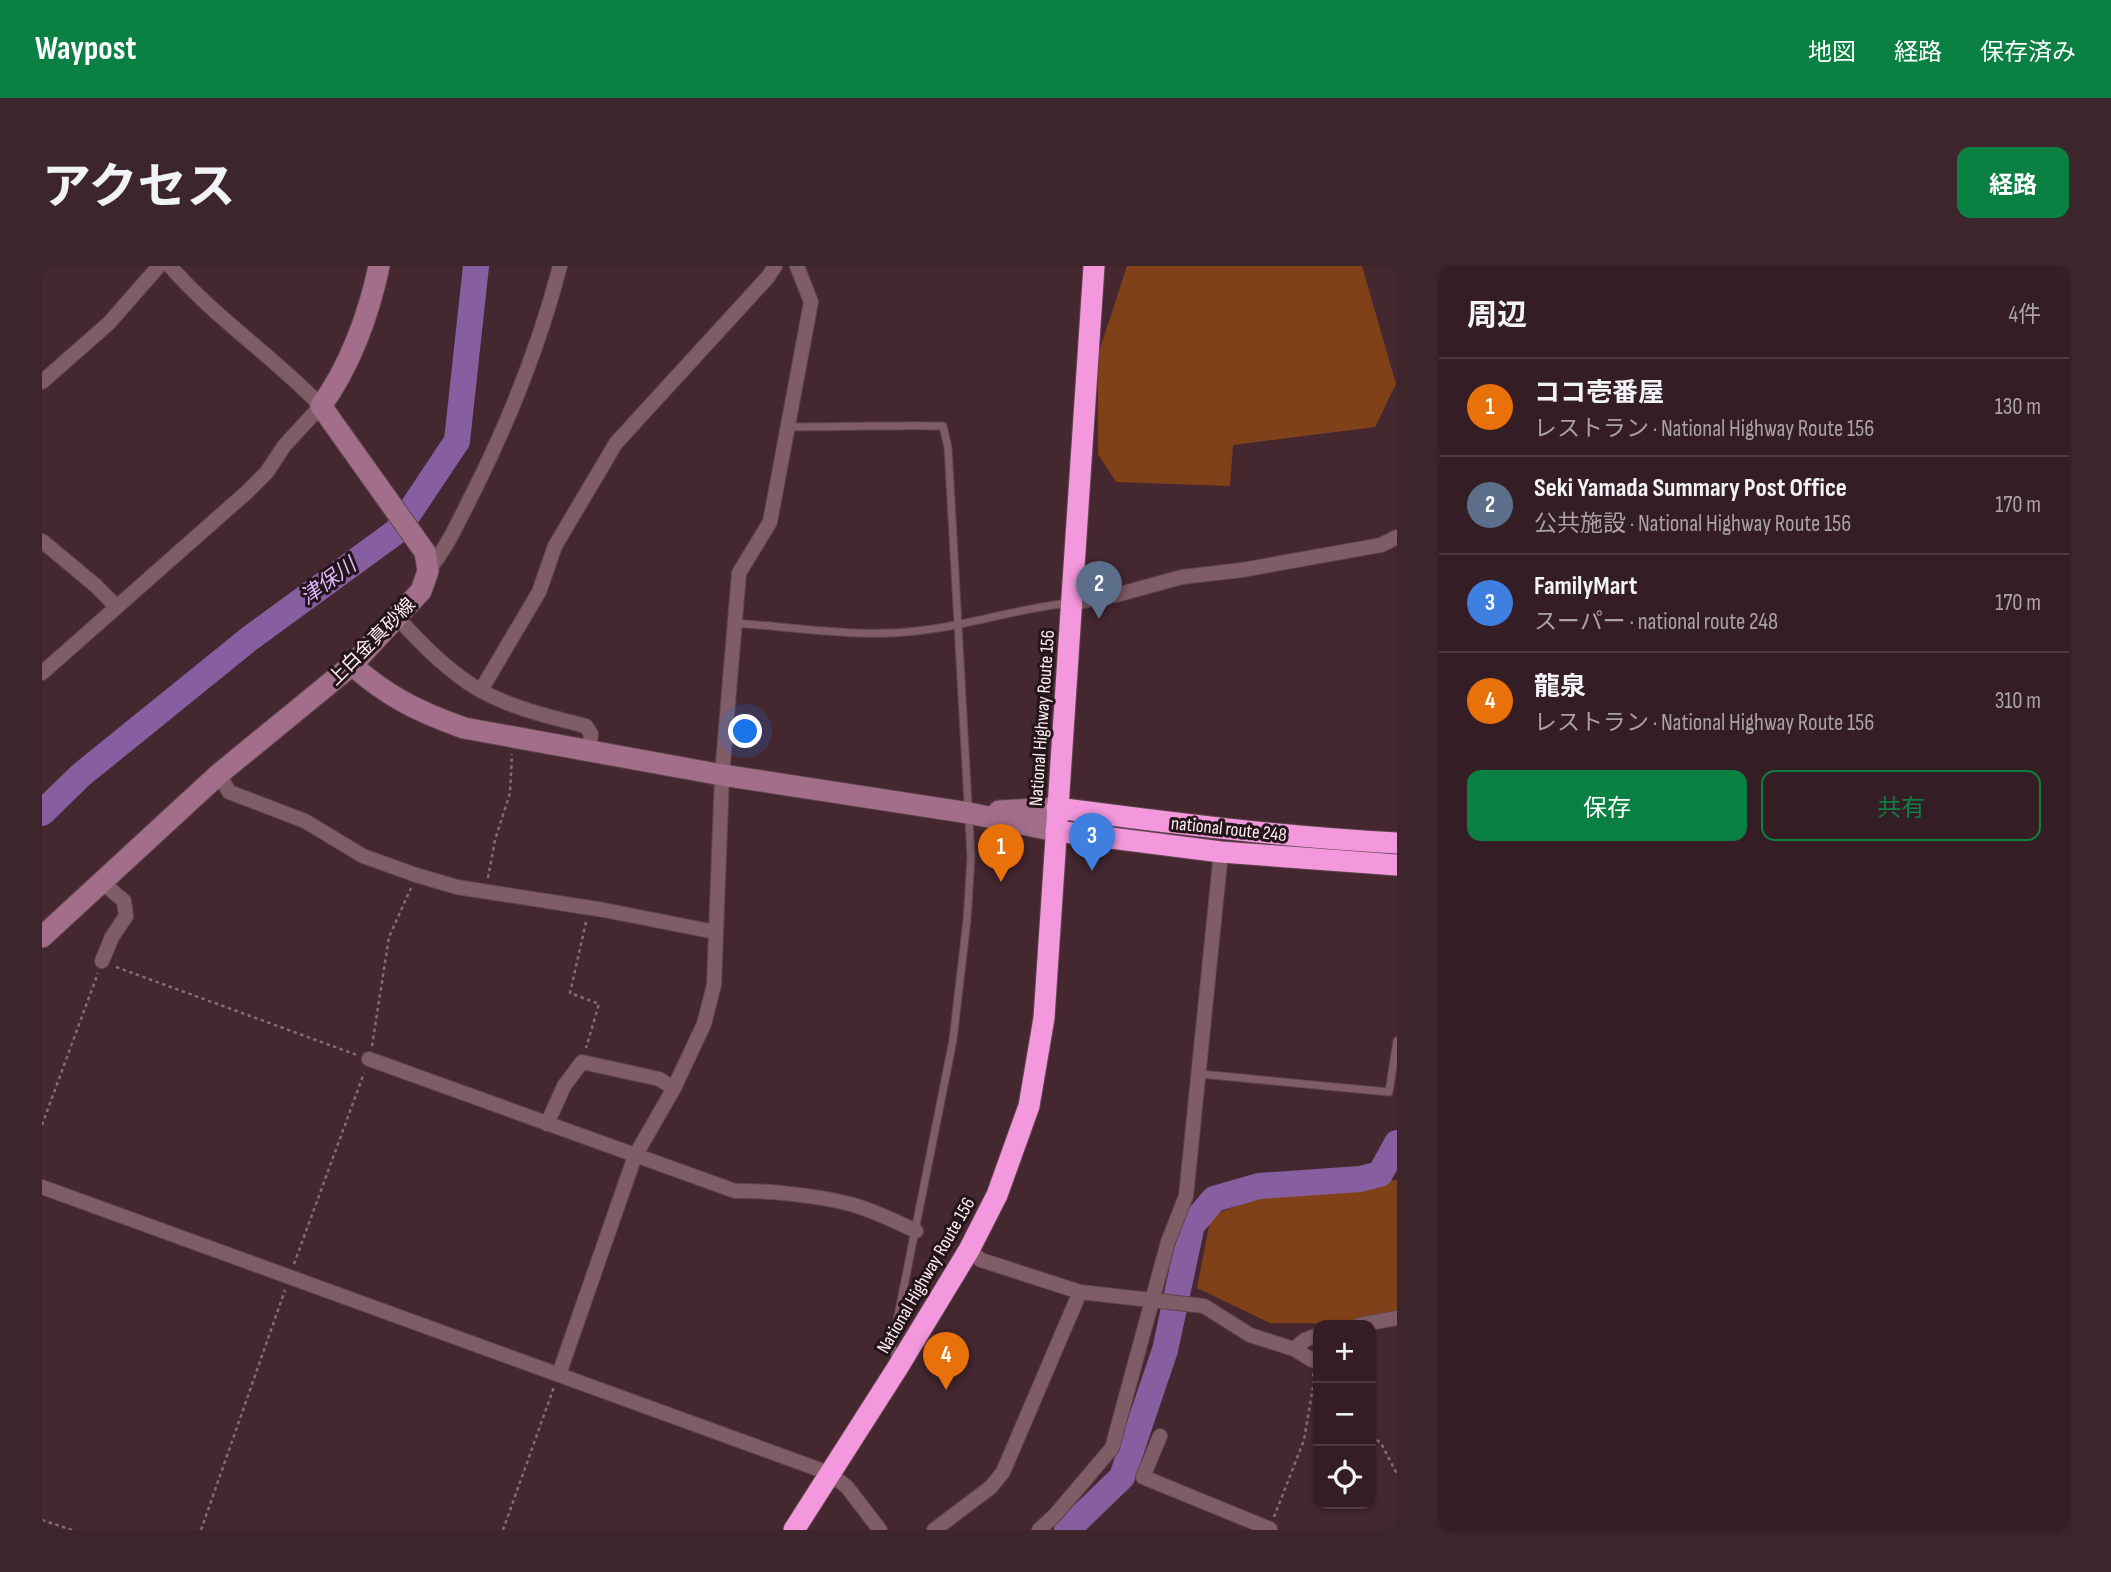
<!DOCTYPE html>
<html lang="ja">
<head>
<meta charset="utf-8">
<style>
	body { margin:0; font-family:"Sofia Sans Condensed","Noto Sans JP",sans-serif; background:#3c262c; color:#f1f3f6 }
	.controls { position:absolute; right:21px; bottom:21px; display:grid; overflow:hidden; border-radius:14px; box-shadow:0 2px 5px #0004 }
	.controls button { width:63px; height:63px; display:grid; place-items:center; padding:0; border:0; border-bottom:2px solid #4e3b41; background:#341d24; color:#f1f3f6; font:35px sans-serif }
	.you { position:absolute; left:704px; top:466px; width:24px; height:24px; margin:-18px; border:5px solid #fff; border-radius:50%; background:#1a73e8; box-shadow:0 0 0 10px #1a73e833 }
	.badge { display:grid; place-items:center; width:46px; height:46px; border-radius:50%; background:#0b8043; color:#fff; font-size:23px; font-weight:700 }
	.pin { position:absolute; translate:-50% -58px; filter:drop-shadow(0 2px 4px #0008) }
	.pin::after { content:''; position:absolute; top:37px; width:24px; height:21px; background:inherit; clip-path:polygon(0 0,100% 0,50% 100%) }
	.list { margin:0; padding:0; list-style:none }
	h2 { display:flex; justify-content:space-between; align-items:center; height:91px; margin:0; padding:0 28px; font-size:30px }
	h2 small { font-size:23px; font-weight:400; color:#a9a2a6 }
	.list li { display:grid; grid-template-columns:46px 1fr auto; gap:21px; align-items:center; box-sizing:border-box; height:98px; padding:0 28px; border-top:2px solid #4e3b41 }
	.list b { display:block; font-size:26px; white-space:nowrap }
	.list p { margin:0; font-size:23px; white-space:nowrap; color:#a9a2a6 }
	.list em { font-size:23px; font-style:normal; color:#a9a2a6 }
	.actions { display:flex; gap:14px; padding:21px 28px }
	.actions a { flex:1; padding:16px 0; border:2px solid #0b8043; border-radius:14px; text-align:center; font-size:24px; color:#0b8043 }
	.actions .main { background:#0b8043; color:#fff }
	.icon { flex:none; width:38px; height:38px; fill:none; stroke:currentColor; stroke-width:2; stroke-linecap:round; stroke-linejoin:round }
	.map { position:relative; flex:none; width:1355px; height:1264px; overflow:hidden; border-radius:14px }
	header { display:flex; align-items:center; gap:42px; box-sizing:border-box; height:98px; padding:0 35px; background:#0b8043; color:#fff }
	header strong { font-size:33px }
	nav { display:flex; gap:38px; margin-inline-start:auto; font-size:24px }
	.intro { display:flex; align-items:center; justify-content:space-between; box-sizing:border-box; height:168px; padding:0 42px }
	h1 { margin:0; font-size:49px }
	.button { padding:18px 32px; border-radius:14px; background:#0b8043; color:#fff; font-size:24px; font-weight:700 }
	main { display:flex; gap:42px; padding:0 42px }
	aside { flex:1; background:#341d24; border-radius:14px; box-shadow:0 2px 5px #0004 }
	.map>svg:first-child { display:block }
	.green { fill:#804119 }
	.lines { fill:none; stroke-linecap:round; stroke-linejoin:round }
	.river { stroke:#875fa0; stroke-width:26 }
	.lane-casing { stroke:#5e454c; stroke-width:9 }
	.street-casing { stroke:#5e454c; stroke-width:16 }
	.secondary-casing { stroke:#5e454c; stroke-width:23 }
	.highway-casing { stroke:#5e454c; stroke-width:23 }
	.path { stroke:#856b72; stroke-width:2.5; stroke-dasharray:3.5 3.5; stroke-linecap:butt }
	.lane { stroke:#7f5c66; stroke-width:7 }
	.street { stroke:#7f5c66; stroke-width:14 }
	.secondary { stroke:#a26e8a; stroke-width:21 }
	.highway { stroke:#f498de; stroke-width:21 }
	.labels { text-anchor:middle; stroke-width:6; stroke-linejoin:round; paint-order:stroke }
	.street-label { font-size:19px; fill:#ffeef2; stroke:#231519 }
	.water-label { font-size:21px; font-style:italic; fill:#e1b5fe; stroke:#231519 }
</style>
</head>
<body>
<header>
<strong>Waypost</strong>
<nav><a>地図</a><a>経路</a><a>保存済み</a></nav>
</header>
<div class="intro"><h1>アクセス</h1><a class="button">経路</a></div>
<main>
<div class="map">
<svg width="1355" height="1264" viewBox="0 0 1355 1264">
	<rect width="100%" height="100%" fill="#452730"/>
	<g class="green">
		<path d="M1085,0H1320L1354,118L1333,161L1191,179L1188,220L1074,216L1056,188V89Z"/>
		<path d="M1355,914V1058L1228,1057L1155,1022L1169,950L1229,926Z"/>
	</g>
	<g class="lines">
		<g class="river">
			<path d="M0,547L39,509L207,373L355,265L415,175L434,0"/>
			<path d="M1025,1264L1080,1211L1123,1084L1150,959L1172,933L1217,920L1318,913L1338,908L1355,877"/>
		</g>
		<g class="lane-casing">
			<g id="lane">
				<path d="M746,161C798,161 850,159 901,160L906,181L929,591L925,654L911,774L850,1080L854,1094"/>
				<path d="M692,357C749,361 818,372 874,365C926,360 976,342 1027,337"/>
				<path d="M1158,808L1347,826L1355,775"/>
			</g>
		</g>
		<g class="street-casing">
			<g id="street">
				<path d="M0,116L67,57L117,0"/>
				<path d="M0,275L53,319L75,341"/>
				<path d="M386,305C407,279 419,250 434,221C469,150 498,77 518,0"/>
				<path d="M1029,337L1074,329L1140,311L1200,304L1339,279L1355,271"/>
				<path d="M355,351C378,377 406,405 436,423C469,442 508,451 544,460L549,468L547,485"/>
				<path d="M0,407L205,226L225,206L242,180L279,140C231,90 173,52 128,0"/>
				<path d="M439,424L497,326L513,280L574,177L726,11L733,0"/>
				<path d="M177,508L187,526L263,555L321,590L374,609L415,621L562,644L673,666"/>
				<path d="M60,695L70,671L84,650L82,635L61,617"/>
				<path d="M327,793L693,925C724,924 778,930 808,938C831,944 853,955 874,965"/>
				<path d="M505,858L522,820L540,796L617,813L632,822"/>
				<path d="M0,921L787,1207L805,1221L838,1264"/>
				<path d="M927,984L939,994L1038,1026L1162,1040L1208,1069L1252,1083L1270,1094"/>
				<path d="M1317,1059L1355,1052"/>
				<path d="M1252,1083L1263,1074L1276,1069"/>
				<path d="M517,1108L593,890L632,822L662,758L672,719L680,509L697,307L728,256L769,36L755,0"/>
				<path d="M1118,1170L1101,1211L1228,1263"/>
				<path d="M892,1264L949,1221L961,1206L1038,1026"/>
				<path d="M997,1264L1014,1248L1070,1182L1126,976L1144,930L1179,586"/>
			</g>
		</g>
		<g class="secondary-casing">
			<g id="secondary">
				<path d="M310,399C346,431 377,446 422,462L680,509L927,547L1014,565"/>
				<path d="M957,545L1015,542"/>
				<path d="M0,671L177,508L310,399L379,325L386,305L383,286L279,140C308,100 327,48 337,0"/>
			</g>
		</g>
		<g class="highway-casing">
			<g id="highway">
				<path d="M1015,542C1129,557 1241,571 1355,577"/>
				<path d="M1014,565L1179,586L1355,599"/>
				<path d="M752,1264L856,1101L927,984L955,929L987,840L1002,752L1052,0"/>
			</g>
		</g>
		<g class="path">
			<path d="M446,612L453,574L468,527L470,488"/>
			<path d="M544,656L528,727L557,738L544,782"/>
			<path d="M74,701L315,789"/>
			<path d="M330,780L347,671L369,622"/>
			<path d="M0,859L56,707"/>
			<path d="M252,998L322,807"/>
			<path d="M1329,1170L1339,1177L1355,1208"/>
			<path d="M1232,1251L1262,1174L1272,1115L1271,1107"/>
			<path d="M0,1254L30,1264"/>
			<path d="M159,1264L243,1024"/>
			<path d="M461,1264L512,1121"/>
		</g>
		<use href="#lane" class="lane"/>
		<use href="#street" class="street"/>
		<use href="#secondary" class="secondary"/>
		<use href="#highway" class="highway"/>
	</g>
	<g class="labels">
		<g class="street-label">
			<text transform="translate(329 375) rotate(-45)" y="7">上白金真砂線</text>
			<text transform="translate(999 452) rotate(-86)" y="7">National Highway Route 156</text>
			<text transform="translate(1187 562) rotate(6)" y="7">national route 248</text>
			<text transform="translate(883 1009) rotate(-60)" y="7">National Highway Route 156</text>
		</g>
		<g class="water-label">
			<text transform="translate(286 315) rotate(-36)" y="7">津保川</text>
		</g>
	</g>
</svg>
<div class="controls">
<button>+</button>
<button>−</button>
<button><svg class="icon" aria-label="locate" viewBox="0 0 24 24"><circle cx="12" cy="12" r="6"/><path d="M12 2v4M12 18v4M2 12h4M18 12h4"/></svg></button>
</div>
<div class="you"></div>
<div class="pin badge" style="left:959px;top:616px;background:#e8710a">1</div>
<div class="pin badge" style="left:1057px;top:353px;background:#5c6f8a">2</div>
<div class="pin badge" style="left:1050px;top:605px;background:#3f7fe0">3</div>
<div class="pin badge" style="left:904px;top:1124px;background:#e8710a">4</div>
</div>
<aside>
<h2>周辺<small>4件</small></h2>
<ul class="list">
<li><span class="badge" style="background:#e8710a">1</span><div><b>ココ壱番屋</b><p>レストラン · National Highway Route 156</p></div><em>130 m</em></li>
<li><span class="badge" style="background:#5c6f8a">2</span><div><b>Seki Yamada Summary Post Office</b><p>公共施設 · National Highway Route 156</p></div><em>170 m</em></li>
<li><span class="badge" style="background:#3f7fe0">3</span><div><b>FamilyMart</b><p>スーパー · national route 248</p></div><em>170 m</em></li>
<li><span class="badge" style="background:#e8710a">4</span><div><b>龍泉</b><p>レストラン · National Highway Route 156</p></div><em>310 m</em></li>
</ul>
<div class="actions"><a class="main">保存</a><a>共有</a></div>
</aside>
</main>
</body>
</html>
